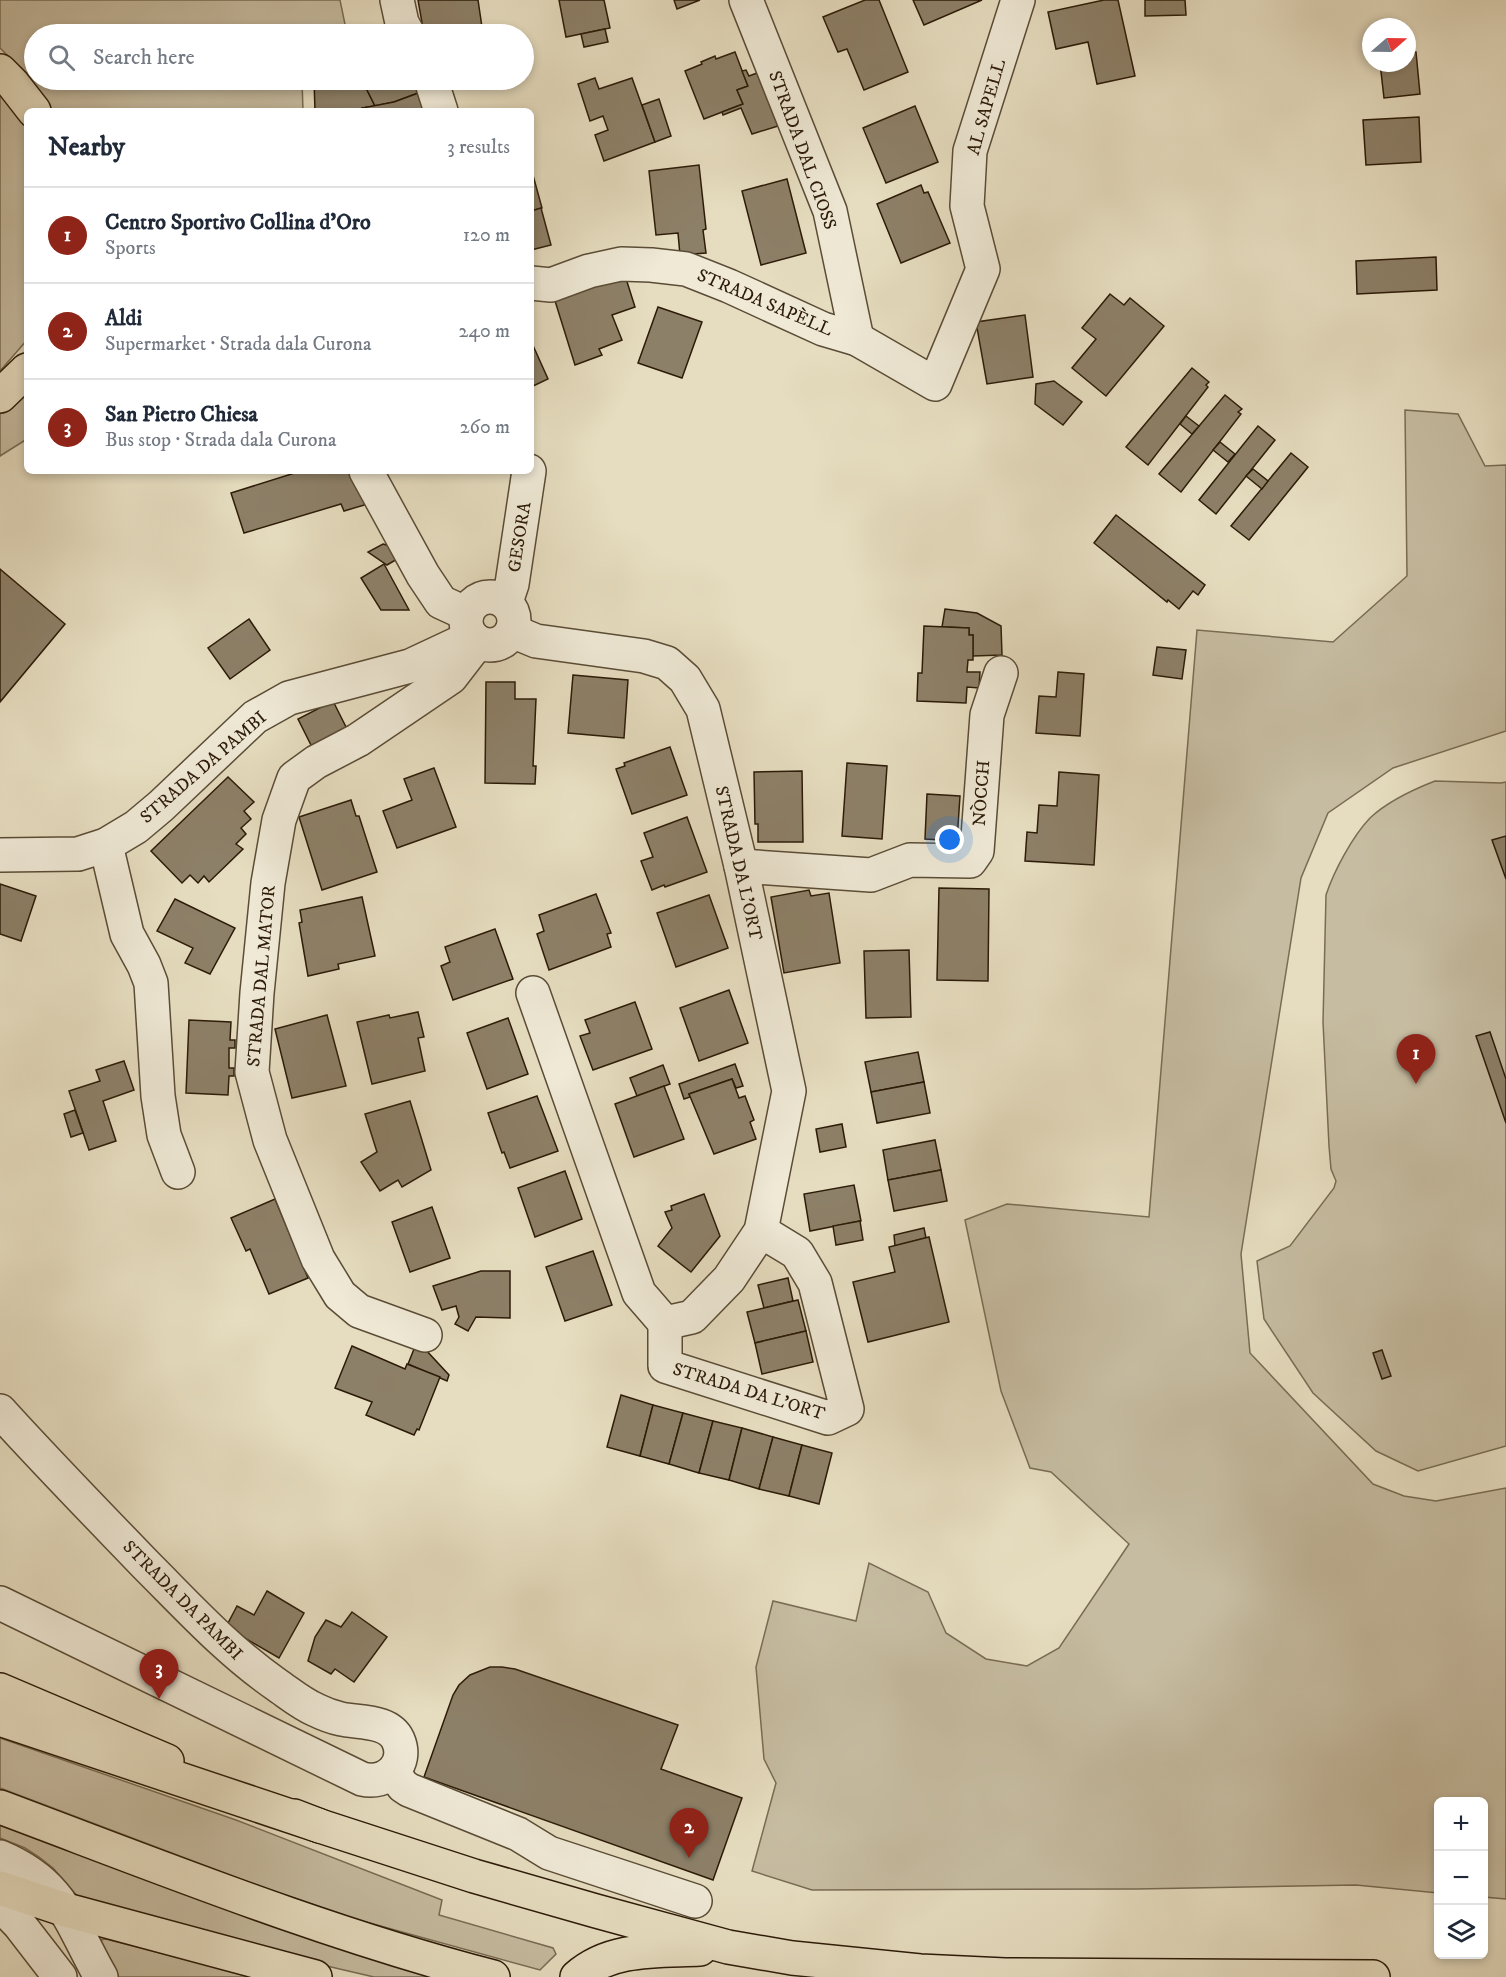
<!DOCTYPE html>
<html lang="en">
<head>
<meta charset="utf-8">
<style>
	body { margin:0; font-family:"IM FELL DW Pica",serif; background:#f6f6f7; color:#1f2937 }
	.controls { position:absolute; right:18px; bottom:18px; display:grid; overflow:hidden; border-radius:9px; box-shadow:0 3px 9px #0003 }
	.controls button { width:54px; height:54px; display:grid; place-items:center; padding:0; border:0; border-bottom:2px solid #e0e1e3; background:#fff; color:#1f2937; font:30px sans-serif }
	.compass { position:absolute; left:1362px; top:18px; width:54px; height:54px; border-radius:50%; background:#fff; box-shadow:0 3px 9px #0003; rotate:70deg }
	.you { position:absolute; left:950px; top:840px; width:21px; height:21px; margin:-15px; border:4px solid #fff; border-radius:50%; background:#1a73e8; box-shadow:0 0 0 9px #1a73e833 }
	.badge { display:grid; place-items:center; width:39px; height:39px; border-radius:50%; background:#8f2418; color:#fff; font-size:20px; font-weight:700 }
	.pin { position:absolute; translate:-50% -50px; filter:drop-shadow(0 2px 3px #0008) }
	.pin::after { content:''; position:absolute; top:32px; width:21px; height:18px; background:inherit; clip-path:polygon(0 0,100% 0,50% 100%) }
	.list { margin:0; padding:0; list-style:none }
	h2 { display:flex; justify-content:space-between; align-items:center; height:78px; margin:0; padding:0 24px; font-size:26px }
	h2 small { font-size:20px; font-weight:400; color:#747a83 }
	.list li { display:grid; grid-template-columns:39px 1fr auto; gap:18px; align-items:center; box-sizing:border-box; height:96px; padding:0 24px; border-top:2px solid #e0e1e3 }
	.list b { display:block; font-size:22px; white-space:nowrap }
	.list p { margin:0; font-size:20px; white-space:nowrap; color:#747a83 }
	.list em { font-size:20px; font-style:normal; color:#747a83 }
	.icon { flex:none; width:33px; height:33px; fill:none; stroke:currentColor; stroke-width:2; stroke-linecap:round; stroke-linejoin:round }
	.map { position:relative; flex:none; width:1506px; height:1977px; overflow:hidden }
	.search { position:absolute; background:#fff; box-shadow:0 3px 9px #0003; left:24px; top:24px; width:510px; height:66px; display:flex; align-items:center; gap:15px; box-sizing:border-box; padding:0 21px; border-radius:33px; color:#747a83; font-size:22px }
	.panel { position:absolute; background:#fff; box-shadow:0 3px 9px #0003; left:24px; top:108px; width:510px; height:366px; border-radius:9px }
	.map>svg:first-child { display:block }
	.green { fill:#c6bca1; stroke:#796c54; stroke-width:1.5 }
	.building { fill:#8d8068; stroke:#2c1b08; stroke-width:1.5 }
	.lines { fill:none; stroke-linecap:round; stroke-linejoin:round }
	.minor-casing { stroke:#5a4c36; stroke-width:36 }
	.tertiary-casing { stroke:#5a4c36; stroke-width:36 }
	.primary-casing { stroke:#2c1b08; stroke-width:36 }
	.motorway-casing { stroke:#2c1b08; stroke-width:36 }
	.minor { stroke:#efe9d6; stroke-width:33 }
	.tertiary { stroke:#efe9d6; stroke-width:33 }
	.primary { stroke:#e6ddc0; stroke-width:33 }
	.motorway { stroke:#e6ddc0; stroke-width:33 }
	.labels { text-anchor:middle; stroke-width:4.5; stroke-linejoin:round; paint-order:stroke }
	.street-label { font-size:18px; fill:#2c1b08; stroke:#efe9d6 }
</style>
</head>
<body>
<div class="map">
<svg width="1506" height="1977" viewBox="0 0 1506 1977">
	<rect width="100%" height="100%" fill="#e6ddc0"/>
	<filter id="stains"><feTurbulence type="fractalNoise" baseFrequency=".00333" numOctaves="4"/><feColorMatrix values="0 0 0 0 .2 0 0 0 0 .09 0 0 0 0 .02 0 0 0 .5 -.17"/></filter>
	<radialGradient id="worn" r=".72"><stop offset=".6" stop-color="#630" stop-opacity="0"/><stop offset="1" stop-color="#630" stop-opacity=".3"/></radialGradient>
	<g class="green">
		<path d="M0,0H340L347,34H34V80H302L303,111H52L28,76L0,48Z"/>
		<path d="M0,94L19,114L27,127V340L0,371Z"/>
		<path d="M27,389V439L0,456V411Z"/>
		<path d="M1405,410L1458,414L1485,466L1506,465V731L1393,768L1328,813L1301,878L1241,1254L1250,1353L1373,1484L1404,1496L1436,1501L1506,1488V1899L1484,1897V1802H1438V1893L1356,1885L1137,1889L812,1890L752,1871L776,1783L764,1759L756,1667L773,1601L856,1621L869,1563L928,1592L946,1633L986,1659L1027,1666L1059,1648L1129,1544L1051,1472L1030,1468L1001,1391L965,1220L1007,1204L1149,1217L1197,630L1333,642L1407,576Z"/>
		<path d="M1435,781L1501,783L1506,782V1446L1418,1471L1376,1451L1313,1393L1264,1319L1257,1261L1290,1246L1334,1188L1336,1181L1331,1169L1329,1146L1323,1022L1326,895C1334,871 1352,837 1370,818C1388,801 1412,790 1435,781Z"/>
		<path d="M0,1738L236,1820L442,1900L439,1915L553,1948L556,1954L540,1970L355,1919L259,1886L0,1788Z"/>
		<path d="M0,1825L437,1977H374L271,1953L79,1898L53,1868L39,1857L25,1848L0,1838Z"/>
		<path d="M106,1939L255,1977H119L100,1947V1940Z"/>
	</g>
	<g class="building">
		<path d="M418,0H478L483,34H424Z"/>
		<path d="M559,0H604L610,28L566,37Z"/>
		<path d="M674,0H700L677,9Z"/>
		<path d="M865,0H879L908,72L864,90L847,49L838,52L823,17Z"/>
		<path d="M913,0H982L924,25Z"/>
		<path d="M1104,0H1118L1135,76L1097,84L1088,42L1056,49L1048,12Z"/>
		<path d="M1145,0H1185L1186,15L1145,16Z"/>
		<path d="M605,29L608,42L584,47L581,34Z"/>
		<path d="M735,52L748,86L737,90L743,104L704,119L685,71L702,64L701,62L715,56L716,59Z"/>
		<path d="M1416,52L1420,94L1384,98L1380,63H1407V53Z"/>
		<path d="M746,70L749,76L757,73L778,126L752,134L741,108L723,115L722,112L743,104L737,90L748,86L742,71Z"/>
		<path d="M595,78L599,89L632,78L655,142L604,161L595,135L608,130L603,116L590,121L578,84Z"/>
		<path d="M265,80H296H281L280,86L265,85Z"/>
		<path d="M314,80H362L375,106L362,108L363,111H315Z"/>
		<path d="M362,80H415L421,92L394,102L375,106Z"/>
		<path d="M421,92L425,111H363L362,108L394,102Z"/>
		<path d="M659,99L671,136L655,142L642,105Z"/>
		<path d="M915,106L938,162L886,183L863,128Z"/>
		<path d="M1419,117L1421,162L1366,165L1363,120Z"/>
		<path d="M699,165L706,229L703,230L706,253L680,255L678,233L656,235L649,171Z"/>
		<path d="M531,168L542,208L531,211Z"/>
		<path d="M787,179L806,253L761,265L742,191Z"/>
		<path d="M921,185L924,193L928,192L950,243L901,263L877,204Z"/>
		<path d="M541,208L551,245L531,250V211Z"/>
		<path d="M1436,257L1437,290L1357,294L1356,261Z"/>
		<path d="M623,269L635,307L612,315L622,340L599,349L602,355L575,365L551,288Z"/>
		<path d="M1110,294L1124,305L1130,298L1164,326L1106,396L1072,368L1096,339L1082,328Z"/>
		<path d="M658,307L702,322L682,378L638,363Z"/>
		<path d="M1025,315L1033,377L987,384L976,322Z"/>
		<path d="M531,341L548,379L531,387Z"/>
		<path d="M1192,368L1209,382L1206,385L1208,387L1148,465L1126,447Z"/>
		<path d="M1054,381L1082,402L1063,425L1035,404L1036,384Z"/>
		<path d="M1225,395L1242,409L1238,412L1241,414L1181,492L1159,474Z"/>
		<path d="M1186,416L1199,426L1192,434L1180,424Z"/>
		<path d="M1258,426L1275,440L1216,514L1199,500Z"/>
		<path d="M1220,442L1235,454L1228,462L1213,450Z"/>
		<path d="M1291,453L1308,467L1249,540L1231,526Z"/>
		<path d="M1253,469L1268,481L1262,489L1246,476Z"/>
		<path d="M301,471H355L371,503L344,511L341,504L244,533L231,493Z"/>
		<path d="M1116,515L1205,585L1198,595L1193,591L1179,609L1168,600L1167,602L1094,543Z"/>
		<path d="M383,544L393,547L399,558L387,565L368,552Z"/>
		<path d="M384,564L409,610H381L361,578Z"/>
		<path d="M0,569L65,624L0,702Z"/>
		<path d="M945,609L977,613L1001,626L1002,655L973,656V635H969V628L942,627Z"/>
		<path d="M249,619L270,650L230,679L208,648Z"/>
		<path d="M924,626L969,628V635H973V660H968L967,672H980L979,688L967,687L966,703L917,701L918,673H922Z"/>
		<path d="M1157,647L1186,650L1182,679L1153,675Z"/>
		<path d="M1058,672L1084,674L1080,736L1036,733L1039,696L1056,697Z"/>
		<path d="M573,675L628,680L624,738L568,733Z"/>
		<path d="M486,682H515V699H536L533,766H536L535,784L485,783Z"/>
		<path d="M333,701L349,733L314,751L298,719Z"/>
		<path d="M670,747L687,795L632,814L616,769L625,766L624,763Z"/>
		<path d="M847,763L887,766L882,839L842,836Z"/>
		<path d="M434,768L456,827L397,848L383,811L412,800L404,779Z"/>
		<path d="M802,771L803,842H758V824H755L754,772Z"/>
		<path d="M1059,772L1099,775L1094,865L1025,861L1027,832L1037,833L1039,805L1057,806Z"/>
		<path d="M228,777L254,802L244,811L251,819L241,828L246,834L236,844L243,849L209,882L204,876L198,883L190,875L182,883L151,851Z"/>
		<path d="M927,794L960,796L957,841L925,839Z"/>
		<path d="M351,800L356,816H359L377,872L322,890L299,817Z"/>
		<path d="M687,817L707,872L665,887L664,885L652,890L641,861L653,857L644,833Z"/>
		<path d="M1506,836V879L1492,840Z"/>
		<path d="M0,884L36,896L21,941L0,934Z"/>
		<path d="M939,888L989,889L988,981L937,980Z"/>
		<path d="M809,890L811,896L829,893L840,963L784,973L771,897Z"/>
		<path d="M596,894L611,933L607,934L611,947L549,970L537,934L544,931L539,915Z"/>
		<path d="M709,895L728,948L676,967L657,913Z"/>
		<path d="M362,897L375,956L338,964L339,969L308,976L299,923L302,922L300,910Z"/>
		<path d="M175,899L235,928L210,974L185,963L193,948L157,931Z"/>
		<path d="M495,929L513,979L453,1000L441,966L450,962L445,947Z"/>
		<path d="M909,950L911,1017L866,1018L864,951Z"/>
		<path d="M729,990L748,1043L699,1061L680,1008Z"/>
		<path d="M635,1002L652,1049L593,1070L580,1036L590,1033L585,1020Z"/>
		<path d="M418,1012L424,1037L418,1038L425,1071L372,1084L357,1022L389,1015L390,1018Z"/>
		<path d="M327,1015L346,1086L292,1098L275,1029Z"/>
		<path d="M508,1018L528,1074L487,1089L467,1033Z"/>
		<path d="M189,1020L231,1022L230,1040H235V1048H229V1068H234V1076H229L228,1095L186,1093Z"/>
		<path d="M1490,1032L1506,1079V1123L1476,1036Z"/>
		<path d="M918,1052L924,1082L871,1092L865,1062Z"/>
		<path d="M124,1061L134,1090L103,1101L116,1141L89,1150L69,1091L100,1081L96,1070Z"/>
		<path d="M735,1064L743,1086L736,1088L732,1079L689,1094L690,1097L684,1099L679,1084Z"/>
		<path d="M663,1065L670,1084L637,1096L630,1078Z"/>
		<path d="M732,1079L739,1098L745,1096L754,1120L750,1122L756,1139L714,1154L689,1094Z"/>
		<path d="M924,1082L930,1113L877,1123L871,1092Z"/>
		<path d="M664,1086L684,1139L634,1157L615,1104Z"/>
		<path d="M537,1096L558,1151L510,1168L504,1152L502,1153L488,1113Z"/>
		<path d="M410,1101L431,1170L402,1187L398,1180L380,1191L361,1162L377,1152L365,1114Z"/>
		<path d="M75,1110L83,1133L71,1137L64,1114Z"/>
		<path d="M842,1124L846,1147L820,1152L816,1129Z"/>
		<path d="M935,1140L941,1170L888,1180L883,1150Z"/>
		<path d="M941,1170L947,1201L894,1211L888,1180Z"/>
		<path d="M565,1171L582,1219L535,1237L518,1188Z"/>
		<path d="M854,1185L861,1221L810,1231L804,1194Z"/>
		<path d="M704,1194L720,1236L691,1272L658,1246L672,1228L665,1212L672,1210L671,1206Z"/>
		<path d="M275,1199L308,1278L269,1294L250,1249L246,1251L231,1218Z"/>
		<path d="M432,1207L450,1258L410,1272L392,1222Z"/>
		<path d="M860,1221L863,1240L836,1245L833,1226Z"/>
		<path d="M924,1228L926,1238L895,1246L894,1235Z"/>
		<path d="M929,1237L949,1322L868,1342L853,1282L895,1272L889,1247Z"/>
		<path d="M593,1251L612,1305L565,1321L546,1267Z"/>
		<path d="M481,1271H510V1318L476,1317L468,1331L455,1324L459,1317L456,1306L442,1310L433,1286Z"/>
		<path d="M788,1278L793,1301L764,1308L758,1285Z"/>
		<path d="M798,1300L806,1331L755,1343L747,1312Z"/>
		<path d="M806,1331L813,1362L762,1374L755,1343Z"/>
		<path d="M416,1344L423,1347L449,1375L447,1381L408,1364Z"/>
		<path d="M352,1346L405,1369L407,1364L440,1377L419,1430L417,1429L414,1435L366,1415L372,1402L335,1388Z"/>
		<path d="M1382,1350L1391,1376L1382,1379L1373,1353Z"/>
		<path d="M621,1395L653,1405L640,1456L607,1447Z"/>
		<path d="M653,1405L683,1413L669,1464L640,1456Z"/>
		<path d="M683,1413L713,1421L699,1473L669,1464Z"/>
		<path d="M713,1421L742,1428L729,1480L699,1473Z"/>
		<path d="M742,1428L773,1437L759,1489L729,1480Z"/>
		<path d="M773,1437L802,1445L789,1496L759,1489Z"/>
		<path d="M802,1445L832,1453L819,1504L789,1496Z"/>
		<path d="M267,1591L304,1613L279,1658L226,1627L237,1606L254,1615Z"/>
		<path d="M352,1612L387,1637L354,1682L335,1669L331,1674L308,1661L315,1637L326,1620L341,1627Z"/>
		<path d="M490,1667H502L515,1669L678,1725L661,1769L742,1798L713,1880L424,1777L453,1695L459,1685L470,1675Z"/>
	</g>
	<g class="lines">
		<g class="minor-casing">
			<g id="minor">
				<path d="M397,0L402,23L408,34"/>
				<path d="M746,0L830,211L857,339"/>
				<path d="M431,80L441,111"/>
				<path d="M531,283L551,285L589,271L621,264L651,265L686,269L729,286L823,329L857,339L935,384L983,269L967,206L970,151L1018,0"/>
				<path d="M366,471L423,575L441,602L467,614"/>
				<circle cx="490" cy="621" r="24"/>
				<path d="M506,602L512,584L529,471"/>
				<path d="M512,631L536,641L644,656L667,663L685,679L703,709L741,866L789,1091L761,1231L729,1279L692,1317L665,1323L639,1293L533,993"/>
				<path d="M106,845L127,934L144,965L151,983L158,1096L164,1135L178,1172"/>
				<path d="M0,855L78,854L106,845L136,827L161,806L255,717L289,698L410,666L472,637"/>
				<path d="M741,866L871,875L910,860L970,861L977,851L987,715L1001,673"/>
				<path d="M665,1323V1366L828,1418L847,1409L815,1283L797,1253L761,1231"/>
				<path d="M425,1335L359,1311L340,1295L318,1259L270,1140L252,1072L257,993L268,883L279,820L294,778L316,762L358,740L451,677L478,642"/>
				<path d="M0,1411C48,1464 98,1515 147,1566C189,1608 228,1651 277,1685C290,1694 302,1704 316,1710C324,1714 332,1717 341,1719C359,1723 389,1720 398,1740C409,1765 386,1785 362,1779L0,1603"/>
				<path d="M393,1772L403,1786L409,1790L518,1834L549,1853L695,1901"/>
			</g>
		</g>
		<g class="tertiary-casing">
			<g id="tertiary">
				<path d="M0,1857C64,1884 70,1923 101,1977"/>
				<path d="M0,1904L19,1924L60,1977"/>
			</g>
		</g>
		<g class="primary-casing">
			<g id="primary">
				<path d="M0,1690L167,1761"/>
				<path d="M294,1816L320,1826L474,1876L596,1911L728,1947L792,1958L920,1971L1005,1975L1373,1977"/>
				<path d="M0,1888L66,1910L315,1977"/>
				<path d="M577,1977C611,1947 658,1951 700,1949"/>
			</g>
		</g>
		<g class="motorway-casing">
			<g id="motorway">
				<path d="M0,71L13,84L34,111"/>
				<path d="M0,396L27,370"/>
				<path d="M0,1719L320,1826"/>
				<path d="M0,1807C163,1868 324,1933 493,1977"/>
			</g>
		</g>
		<use href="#minor" class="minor"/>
		<use href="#tertiary" class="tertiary"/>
		<use href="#primary" class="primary"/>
		<use href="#motorway" class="motorway"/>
	</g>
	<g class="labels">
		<g class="street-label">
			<text transform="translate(986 107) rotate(-74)" y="6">AL SAPELL</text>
			<text transform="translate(803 150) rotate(70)" y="6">STRADA DAL CIOSS</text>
			<text transform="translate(765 302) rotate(23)" y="6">STRADA SAPÈLL</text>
			<text transform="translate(519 537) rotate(-81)" y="6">GESORA</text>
			<text transform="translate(203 767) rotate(-41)" y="6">STRADA DA PAMBI</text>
			<text transform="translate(981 793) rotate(-86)" y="6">NÒCCH</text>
			<text transform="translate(739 863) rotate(77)" y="6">STRADA DA L'ORT</text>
			<text transform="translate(261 976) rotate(-85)" y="6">STRADA DAL MATOR</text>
			<text transform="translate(749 1391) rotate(17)" y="6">STRADA DA L'ORT</text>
			<text transform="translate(183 1600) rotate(45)" y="6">STRADA DA PAMBI</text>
		</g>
	</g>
	<rect width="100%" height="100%" filter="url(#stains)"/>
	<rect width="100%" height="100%" fill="url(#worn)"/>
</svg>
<div class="controls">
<button>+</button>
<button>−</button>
<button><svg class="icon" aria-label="layers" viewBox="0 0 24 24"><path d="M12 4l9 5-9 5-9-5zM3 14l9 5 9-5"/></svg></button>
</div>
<svg class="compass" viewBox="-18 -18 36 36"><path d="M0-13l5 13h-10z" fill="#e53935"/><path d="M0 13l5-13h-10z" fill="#747a83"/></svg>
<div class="you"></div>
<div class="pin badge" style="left:1416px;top:1084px">1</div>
<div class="pin badge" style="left:689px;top:1858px">2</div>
<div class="pin badge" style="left:159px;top:1699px">3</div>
<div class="search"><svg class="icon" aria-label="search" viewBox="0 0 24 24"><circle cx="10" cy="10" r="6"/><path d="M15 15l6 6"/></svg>Search here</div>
<section class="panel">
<h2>Nearby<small>3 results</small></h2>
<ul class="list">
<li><span class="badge">1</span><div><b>Centro Sportivo Collina d'Oro</b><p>Sports</p></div><em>120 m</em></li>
<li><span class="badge">2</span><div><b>Aldi</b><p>Supermarket · Strada dala Curona</p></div><em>240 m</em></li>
<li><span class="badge">3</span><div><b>San Pietro Chiesa</b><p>Bus stop · Strada dala Curona</p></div><em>260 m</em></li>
</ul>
</section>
</div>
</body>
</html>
